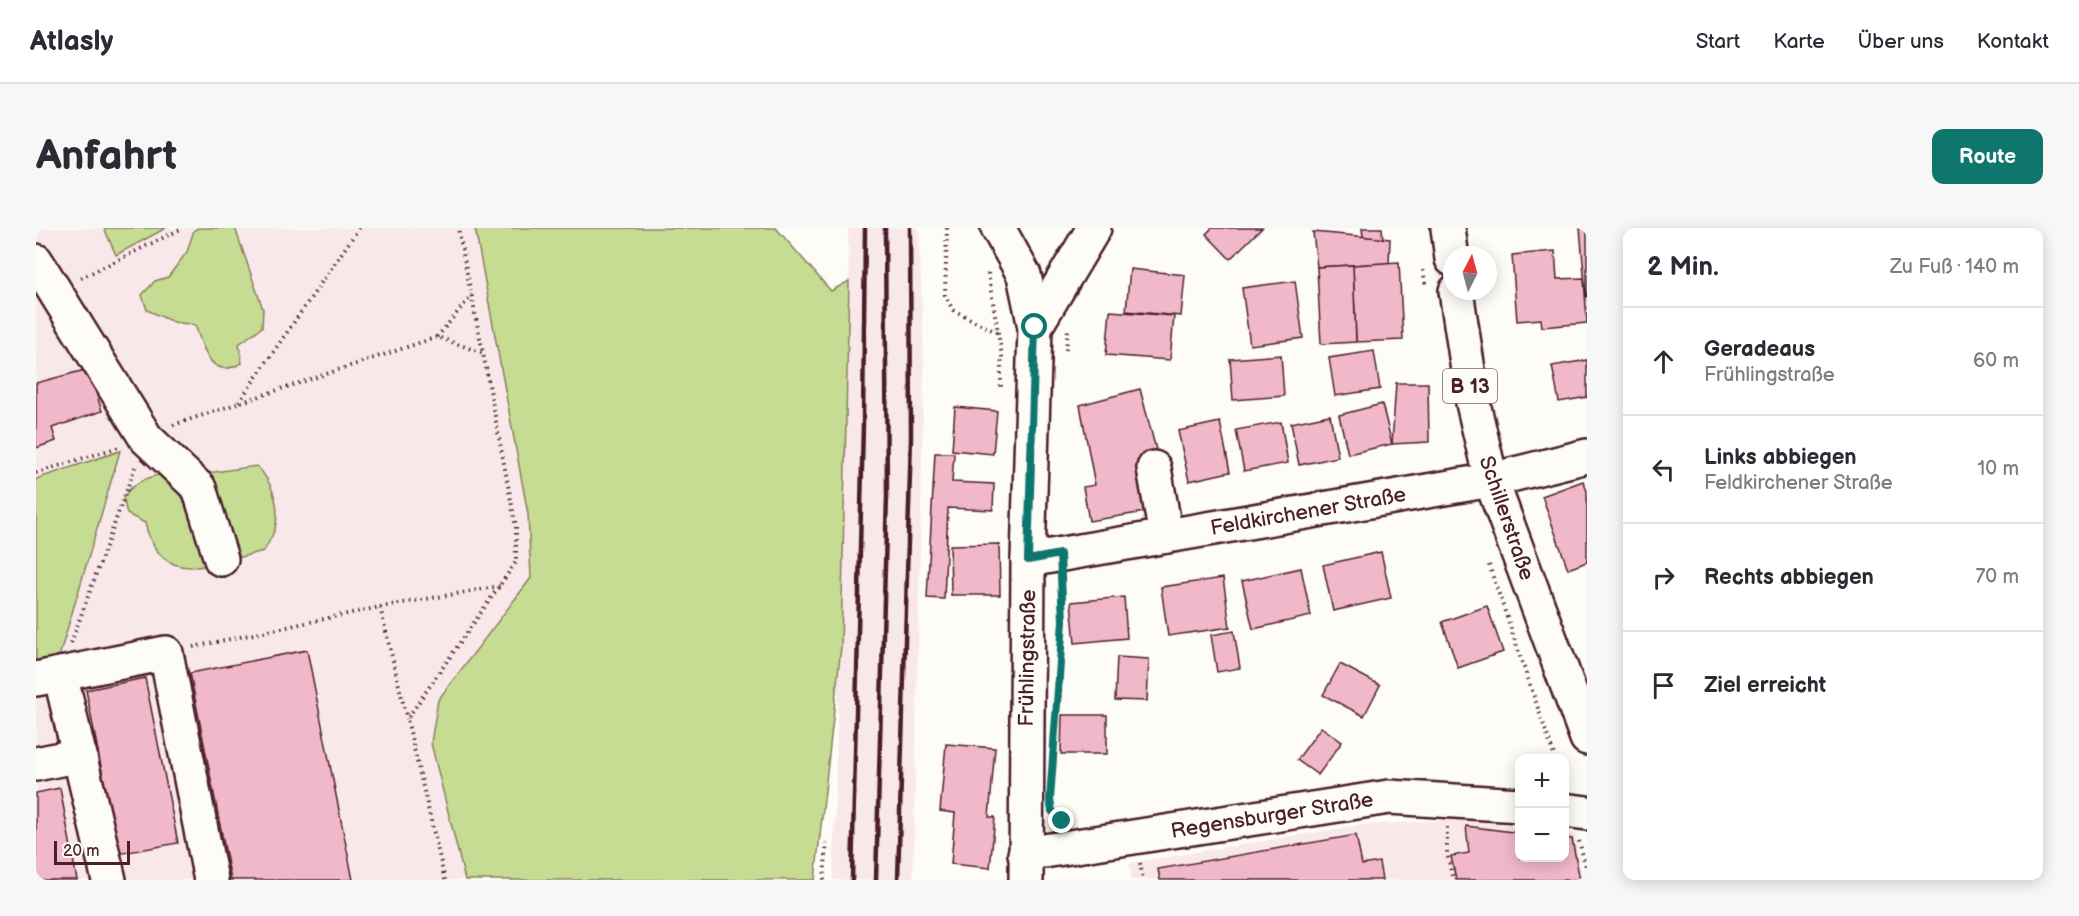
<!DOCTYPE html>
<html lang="de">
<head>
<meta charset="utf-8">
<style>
	body { margin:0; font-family:"Balsamiq Sans",sans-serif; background:#f7f7f7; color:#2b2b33 }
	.controls { position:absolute; right:18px; bottom:18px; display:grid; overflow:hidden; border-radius:12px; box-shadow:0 3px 15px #0003 }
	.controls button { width:54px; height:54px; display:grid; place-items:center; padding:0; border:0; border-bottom:2px solid #e1e1e2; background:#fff; color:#2b2b33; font:30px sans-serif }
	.compass { position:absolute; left:1407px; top:18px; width:54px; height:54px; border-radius:50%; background:#fff; box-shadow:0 3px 15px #0003; rotate:6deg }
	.scale { position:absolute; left:18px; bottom:15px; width:76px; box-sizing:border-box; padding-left:6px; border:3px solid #4a1f2b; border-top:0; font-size:16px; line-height:21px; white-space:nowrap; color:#4a1f2b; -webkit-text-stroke:4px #fdfcf7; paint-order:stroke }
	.stop { position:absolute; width:18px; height:18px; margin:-14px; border:4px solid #0f766e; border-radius:50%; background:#fff }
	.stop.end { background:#0f766e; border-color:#fff; box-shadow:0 2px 6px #0008 }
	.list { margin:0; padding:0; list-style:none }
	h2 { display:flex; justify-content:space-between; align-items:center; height:78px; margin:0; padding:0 24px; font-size:26px }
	h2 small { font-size:20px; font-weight:400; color:#7c7c81 }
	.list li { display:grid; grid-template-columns:39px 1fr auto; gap:18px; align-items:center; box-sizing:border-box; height:108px; padding:0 24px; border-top:2px solid #e1e1e2 }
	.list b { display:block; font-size:22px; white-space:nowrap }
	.list p { margin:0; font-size:20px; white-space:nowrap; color:#7c7c81 }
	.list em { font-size:20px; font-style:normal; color:#7c7c81 }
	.icon { flex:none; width:33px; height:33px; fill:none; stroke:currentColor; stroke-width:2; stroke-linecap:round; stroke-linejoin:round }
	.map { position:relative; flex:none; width:1551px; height:652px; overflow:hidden; border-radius:12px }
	header { display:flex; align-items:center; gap:36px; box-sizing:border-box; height:84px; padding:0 30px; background:#fff; border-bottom:2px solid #e1e1e2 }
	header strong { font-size:28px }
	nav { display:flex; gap:33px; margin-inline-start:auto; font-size:21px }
	.intro { display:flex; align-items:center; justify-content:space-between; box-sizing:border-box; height:144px; padding:0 36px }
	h1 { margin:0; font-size:42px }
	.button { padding:15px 27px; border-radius:12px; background:#0f766e; color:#fff; font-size:21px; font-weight:700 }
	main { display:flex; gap:36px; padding:0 36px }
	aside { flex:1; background:#fff; border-radius:12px; box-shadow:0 3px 15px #0003 }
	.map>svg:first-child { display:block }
	.built { fill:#f9e8ea }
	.green { fill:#c5dc92; stroke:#887e5e; stroke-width:1.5 }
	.building { fill:#f1b8ca; stroke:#4a1f2b; stroke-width:1.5 }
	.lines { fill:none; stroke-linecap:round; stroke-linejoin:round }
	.minor-casing { stroke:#4a1f2b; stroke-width:38 }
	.major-casing { stroke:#4a1f2b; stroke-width:38 }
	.path { stroke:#4a1f2b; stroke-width:4; stroke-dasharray:1.5 4.5; stroke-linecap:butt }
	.minor { stroke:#fdfcf7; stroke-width:33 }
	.major { stroke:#fdfcf7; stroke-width:33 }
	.rail { stroke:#4a1f2b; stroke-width:4.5 }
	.route { stroke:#0f766e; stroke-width:8 }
	.labels { text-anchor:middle; stroke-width:4.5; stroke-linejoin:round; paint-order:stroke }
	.shield { fill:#fdfcf7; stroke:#806168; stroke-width:1.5 }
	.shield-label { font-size:20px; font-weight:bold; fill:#4a1f2b }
	.street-label { font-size:21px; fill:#4a1f2b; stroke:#fdfcf7 }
</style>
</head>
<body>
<header>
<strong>Atlasly</strong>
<nav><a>Start</a><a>Karte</a><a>Über uns</a><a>Kontakt</a></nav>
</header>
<div class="intro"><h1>Anfahrt</h1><a class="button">Route</a></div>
<main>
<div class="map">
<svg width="1551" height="652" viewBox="0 0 1551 652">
	<rect width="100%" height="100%" fill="#fdfcf7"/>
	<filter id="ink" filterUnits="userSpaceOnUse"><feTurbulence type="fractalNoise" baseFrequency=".0167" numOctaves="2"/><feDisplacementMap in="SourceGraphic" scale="12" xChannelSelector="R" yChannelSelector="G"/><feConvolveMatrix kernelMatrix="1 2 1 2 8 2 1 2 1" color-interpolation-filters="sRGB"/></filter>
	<g filter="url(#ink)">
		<g class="built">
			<path d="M0,0H439L492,286L495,350L402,472L395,515L429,652H0Z"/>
			<path d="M812,0H883L888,137L877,652H797L813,53Z"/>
			<path d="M1435,591L1483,599L1484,630H1528L1529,606L1538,607L1547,652H1095L1094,635L1324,597Z"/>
		</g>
		<g class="green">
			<path d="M68,0H130L80,27Z"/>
			<path d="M162,0H199L227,81L226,99L203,116L206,135C174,153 168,121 159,97L137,94L111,82L106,67L119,53L132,49L151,24L158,2Z"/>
			<path d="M439,0H740L795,63L813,53L805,419L779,652H429L395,515L402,472L495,350L492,286Z"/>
			<path d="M84,223L23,429L0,434V251Z"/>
			<path d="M221,238C235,253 244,275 240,296C239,305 232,315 228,323C179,334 125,364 109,295L91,286L87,269C109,239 145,246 178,244C193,242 207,240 221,238Z"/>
		</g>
		<g class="building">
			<path d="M1176,0H1226L1194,31L1170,6Z"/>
			<path d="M1326,0H1346L1347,11L1327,9Z"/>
			<path d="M1544,0H1551V69H1550Z"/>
			<path d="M1277,4L1354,11L1353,35L1281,39Z"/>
			<path d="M1519,23L1521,51L1548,50L1551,95L1506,99L1505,91L1481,93L1476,27Z"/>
			<path d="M1363,34L1367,112L1320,114L1317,37Z"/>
			<path d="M1317,37L1320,114L1285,116L1281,39Z"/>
			<path d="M1094,41L1149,47L1145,88L1090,83Z"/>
			<path d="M1259,53L1267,110L1214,117L1206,60Z"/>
			<path d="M1074,83L1138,88L1134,132L1070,127Z"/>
			<path d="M1338,123L1344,161L1299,168L1293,130Z"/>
			<path d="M1245,127L1248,168L1197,172L1194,131Z"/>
			<path d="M1551,132V169L1523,174L1516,138Z"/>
			<path d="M49,142L50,145L53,144L66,183L16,200L20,213L0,220V155Z"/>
			<path d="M1360,155H1392L1393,214L1356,216Z"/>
			<path d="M1104,161L1123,233L1115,283L1053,293L1047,259L1059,257L1044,177Z"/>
			<path d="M1346,176L1356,216L1312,226L1303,187Z"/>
			<path d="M919,179L961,183L957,226L916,222Z"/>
			<path d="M1294,187L1302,229L1263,237L1255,195Z"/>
			<path d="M1184,194L1194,244L1153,253L1142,203Z"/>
			<path d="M1245,194L1252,235L1208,243L1200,202Z"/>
			<path d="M899,225H918L916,254L958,256L957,282L912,280L908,371L891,370Z"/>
			<path d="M1547,253L1551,263V334L1532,341L1506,268Z"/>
			<path d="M963,316L964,367H915L914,317Z"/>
			<path d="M1345,324L1355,370L1297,383L1287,337Z"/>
			<path d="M1265,340L1275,388L1217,401L1206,353Z"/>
			<path d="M1187,350L1194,399L1132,408L1125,359Z"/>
			<path d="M1088,369L1091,410L1039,415L1035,374Z"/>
			<path d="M1451,378L1467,424L1422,440L1406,394Z"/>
			<path d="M1198,403L1204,440L1181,444L1175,407Z"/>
			<path d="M271,422L317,652H195L154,445Z"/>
			<path d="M1081,429L1113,431L1111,473L1079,472Z"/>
			<path d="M1304,436L1344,457L1328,488L1287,467Z"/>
			<path d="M109,450L142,615L82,626L50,462Z"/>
			<path d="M1026,487H1071V526H1025Z"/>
			<path d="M1285,499L1306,514L1282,547L1261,532Z"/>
			<path d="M910,516L959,520L953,589H959L954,640L915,636L919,585L904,583Z"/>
			<path d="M24,560L41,652H0V565Z"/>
			<path d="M1430,598L1484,605V630H1528V610L1536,611L1544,652H1420L1415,628L1433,625Z"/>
			<path d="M1320,607L1326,637L1343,634L1346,652H1124L1122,641Z"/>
		</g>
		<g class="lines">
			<g class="minor-casing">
				<g id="minor">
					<path d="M962,0L988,47L999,99L992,332L990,652"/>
					<path d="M0,33L110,210L163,260L185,331"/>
					<path d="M999,99L1058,0"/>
					<path d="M1118,240L1130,308"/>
					<path d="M992,332L1455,252L1551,228"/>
					<path d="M24,446L73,652"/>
					<path d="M0,451L130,425L175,652"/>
					<path d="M0,536L44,527"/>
					<path d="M1528,582L1551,585"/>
					<path d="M989,626L1353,569L1484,577"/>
				</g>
			</g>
			<g class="major-casing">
				<g id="major">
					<path d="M1412,0L1416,31"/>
					<path d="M1420,63L1437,175L1455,252L1551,510"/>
				</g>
			</g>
			<g class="path">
				<path d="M911,0L909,67L917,82L962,105"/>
				<path d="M1387,42L1390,58"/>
				<path d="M952,45L967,134"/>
				<path d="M45,50L147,0"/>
				<path d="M401,109L436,67"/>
				<path d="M1030,122L1032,102"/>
				<path d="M965,133V160"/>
				<path d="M203,174L323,0"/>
				<path d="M137,197L401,109L447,125L422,0"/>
				<path d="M0,245L83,219"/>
				<path d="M1453,337L1519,530"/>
				<path d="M344,379L465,358"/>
				<path d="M35,415L99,239"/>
				<path d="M157,419L344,379L371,491"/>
				<path d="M1023,475L1027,393L1025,354"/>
				<path d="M1411,599V625L1417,652"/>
				<path d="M1543,613L1551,643"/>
				<path d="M1104,635L1107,652"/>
				<path d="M409,652L371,491L480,334V299L447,125"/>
				<path d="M788,652L791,611"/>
			</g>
			<use href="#minor" class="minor"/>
			<use href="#major" class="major"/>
			<g class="rail">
				<path d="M816,652L827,197L829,0"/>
				<path d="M840,652L851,268L849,0"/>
				<path d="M862,652L875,210L874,0"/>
			</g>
		</g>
	</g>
	<g class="lines" filter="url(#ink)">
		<path class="route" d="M999,99L992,332L1024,326L1027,393L1014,571L1016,583L1026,593"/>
	</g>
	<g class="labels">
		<rect class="shield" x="1407" y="141" width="54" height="34" rx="4.5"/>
		<g class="shield-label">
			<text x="1434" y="165">B 13</text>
		</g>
		<g class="street-label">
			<text transform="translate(1272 283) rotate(-10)" y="7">Feldkirchener Straße</text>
			<text transform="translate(1471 290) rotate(71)" y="7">Schillerstraße</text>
			<text transform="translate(991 430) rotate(-89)" y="7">Frühlingstraße</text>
			<text transform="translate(1236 587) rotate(-9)" y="7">Regensburger Straße</text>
		</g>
	</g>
</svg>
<div class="controls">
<button>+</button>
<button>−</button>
</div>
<svg class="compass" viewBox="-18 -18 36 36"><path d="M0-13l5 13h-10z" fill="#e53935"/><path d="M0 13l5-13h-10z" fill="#7c7c81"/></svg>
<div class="scale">20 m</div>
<div class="stop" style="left:999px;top:99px"></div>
<div class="stop end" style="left:1026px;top:593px"></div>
</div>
<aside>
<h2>2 Min.<small>Zu Fuß · 140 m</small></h2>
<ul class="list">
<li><svg class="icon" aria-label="ahead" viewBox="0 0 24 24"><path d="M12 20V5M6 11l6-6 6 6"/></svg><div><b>Geradeaus</b><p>Frühlingstraße</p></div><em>60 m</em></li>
<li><svg class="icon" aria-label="left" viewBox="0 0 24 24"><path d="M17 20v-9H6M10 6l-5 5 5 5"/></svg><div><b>Links abbiegen</b><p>Feldkirchener Straße</p></div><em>10 m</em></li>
<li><svg class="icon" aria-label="right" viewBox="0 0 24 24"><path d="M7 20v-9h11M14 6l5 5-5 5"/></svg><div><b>Rechts abbiegen</b></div><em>70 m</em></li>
<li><svg class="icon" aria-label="arrive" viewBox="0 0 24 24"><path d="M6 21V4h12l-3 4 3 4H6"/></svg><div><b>Ziel erreicht</b></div></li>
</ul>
</aside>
</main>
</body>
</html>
